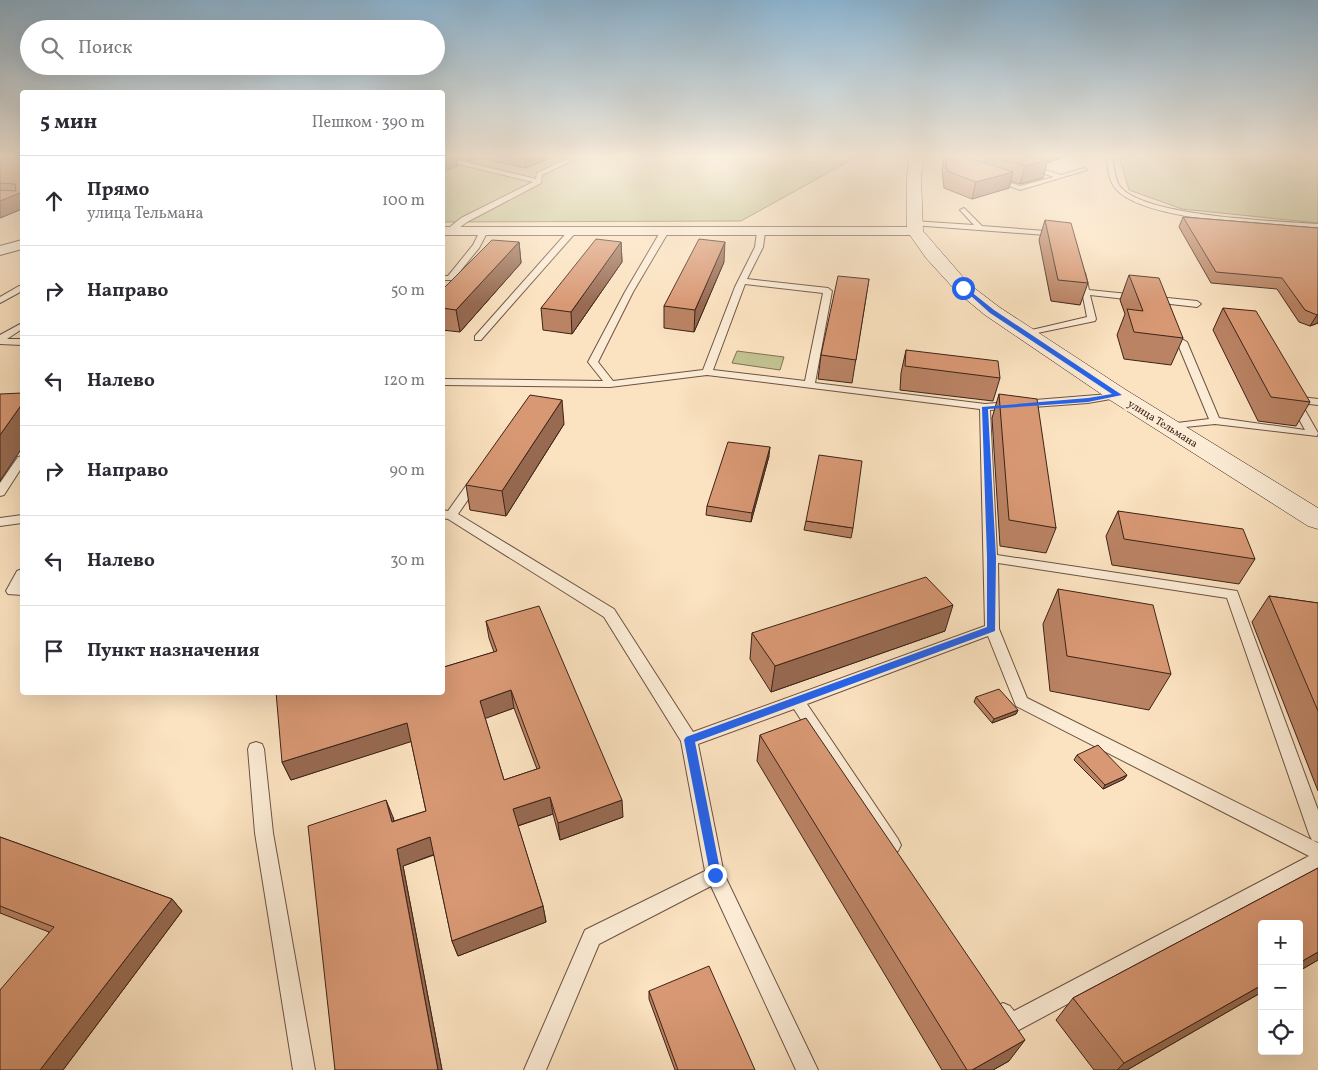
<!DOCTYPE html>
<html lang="ru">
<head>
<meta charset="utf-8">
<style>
	body { margin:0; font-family:Vollkorn,serif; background:#f2f2f3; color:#2b2b33 }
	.controls { position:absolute; right:15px; bottom:15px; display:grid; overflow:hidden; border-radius:5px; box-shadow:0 5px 20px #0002 }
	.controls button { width:45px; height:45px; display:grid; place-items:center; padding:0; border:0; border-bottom:1px solid #e1e1e2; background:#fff; color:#2b2b33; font:25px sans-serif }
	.stop { position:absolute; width:15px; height:15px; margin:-11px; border:4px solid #2563eb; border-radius:50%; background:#fff }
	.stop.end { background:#2563eb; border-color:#fff; box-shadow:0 1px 5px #0008 }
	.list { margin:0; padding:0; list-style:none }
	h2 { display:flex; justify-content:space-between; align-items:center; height:65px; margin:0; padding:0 20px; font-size:21px }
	h2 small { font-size:16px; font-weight:400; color:#7c7c81 }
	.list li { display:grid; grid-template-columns:32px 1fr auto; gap:15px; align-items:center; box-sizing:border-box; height:90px; padding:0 20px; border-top:1px solid #e1e1e2 }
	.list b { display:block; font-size:19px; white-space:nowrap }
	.list p { margin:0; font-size:16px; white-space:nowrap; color:#7c7c81 }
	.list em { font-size:16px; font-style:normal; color:#7c7c81 }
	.icon { flex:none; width:28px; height:28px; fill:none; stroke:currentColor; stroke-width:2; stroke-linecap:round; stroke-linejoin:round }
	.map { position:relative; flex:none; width:1318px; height:1070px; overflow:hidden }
	.search { position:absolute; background:#fff; box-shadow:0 5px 20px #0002; left:20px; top:20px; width:425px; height:55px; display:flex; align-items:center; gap:12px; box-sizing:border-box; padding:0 18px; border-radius:28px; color:#7c7c81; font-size:19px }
	.panel { position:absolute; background:#fff; box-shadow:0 5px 20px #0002; left:20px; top:90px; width:425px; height:605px; border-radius:5px }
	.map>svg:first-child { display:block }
	.green { fill:#c2c290; stroke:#807254 }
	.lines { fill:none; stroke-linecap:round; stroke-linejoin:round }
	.service-casing { stroke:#6c5342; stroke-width:2 }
	.minor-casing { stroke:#6c5342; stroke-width:2 }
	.secondary-casing { stroke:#3d2318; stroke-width:1 }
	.service { fill:#fcecd6; fill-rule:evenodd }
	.minor { fill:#fcecd6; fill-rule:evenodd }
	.secondary { fill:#fcecd6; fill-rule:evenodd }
	.wall { fill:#ba8364; stroke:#3d2318; fill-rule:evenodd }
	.shaded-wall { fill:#976a51; stroke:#3d2318 }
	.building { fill:#d89874; stroke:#3d2318; fill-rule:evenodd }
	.route { fill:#2563eb }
	.labels { text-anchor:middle; stroke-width:5; stroke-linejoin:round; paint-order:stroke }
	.far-street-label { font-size:11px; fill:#3d2318; stroke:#fcecd6 }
</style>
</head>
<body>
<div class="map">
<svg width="1318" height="1070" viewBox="0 0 1318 1070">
	<rect width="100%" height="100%" fill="#fbe2c0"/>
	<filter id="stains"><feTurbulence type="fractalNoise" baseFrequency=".004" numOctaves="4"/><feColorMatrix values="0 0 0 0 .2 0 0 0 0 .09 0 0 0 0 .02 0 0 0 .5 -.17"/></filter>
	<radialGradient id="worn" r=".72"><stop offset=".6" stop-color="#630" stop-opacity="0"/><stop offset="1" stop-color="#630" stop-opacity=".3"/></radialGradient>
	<g class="green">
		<path d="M443,155H860L741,221L443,222Z"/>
		<path d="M1119,155H1241L1253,157L1318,155V223L1182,209L1129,190Z"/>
		<path d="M737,351L784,357L780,370L732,363Z"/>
	</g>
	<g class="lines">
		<g class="service-casing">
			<g id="service">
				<path d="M575,155H583L542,175L541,183L467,222L452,233L445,231L461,218L533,182L442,160V156L536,179L537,173Z"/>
				<path d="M1106,155H1112C1114,165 1114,176 1119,185C1140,217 1279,221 1318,224V228C1274,225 1142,222 1115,188C1108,179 1108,166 1106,155Z"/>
				<path d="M1029,165L1061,175L1084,168L1087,170L1020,190L991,179L994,177L1020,186L1054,177L1027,168Z"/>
				<path d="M964,208L982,226L1058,232L1062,234L1058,236L913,225L909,223L913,221L974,225L960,210Z"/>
				<path d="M481,229L488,231L479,248L453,280H442V276H448L473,245Z"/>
				<path d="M570,229L577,231L481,340H475V336Z"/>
				<path d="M662,229L669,231L633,292L598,362L613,381L703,370L735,287L755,247L757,232L761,230L765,232L763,247L747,279L828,288L832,291L815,383L985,404L1122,393V397L1088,403L990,410L997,555L1237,591L1318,810V842L1312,840L1309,834L1227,598L998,563L999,629L1027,698L1318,843V870L1017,1031L1010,1034L1003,1031L993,1013L996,1006L1003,1003L1010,1006L1014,1011L1309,856L1016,706L988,636L807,704L898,839L901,845L898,851L892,853L886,851L794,709L698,744L724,874L818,1070H796L711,886L599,944L546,1070H524L585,930L705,871L681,741L604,617L448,519L442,518V510L448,511L473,476H481L483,478L458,514L614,609L693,732L985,626L980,409L707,375L610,387L442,385V379L603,381L588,362L625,292ZM745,284L823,293L805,381L713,370Z"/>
				<path d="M1078,271L1085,273L1089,290L1197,301L1201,304L1197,307L1090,295L1096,319L1095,321L1023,336V332L1087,317Z"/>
				<path d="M19,286H22V291L0,303V297Z"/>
				<path d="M22,323V329L7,339H22V345L0,344V335Z"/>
				<path d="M1182,339L1187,342L1219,418L1305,430L1288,399L1293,396L1318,399V405L1301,403L1318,433L1317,436L1215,424L1165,429L1164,427L1165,425L1169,424L1209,419L1177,342Z"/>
				<path d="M22,456V467L4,495L0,496V483L18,457Z"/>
				<path d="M22,515V523L0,526V518Z"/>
				<path d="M22,569V595L8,594L6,591L17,571Z"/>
				<path d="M256,742L262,744L264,749L273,833L315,1070H293L255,833L248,749L250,744Z"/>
			</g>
		</g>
		<g class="minor-casing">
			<g id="minor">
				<path d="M442,227H915L922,231L915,235H442Z"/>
				<path d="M22,240V249L0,255V246Z"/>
			</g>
		</g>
		<g class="secondary-casing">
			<path id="secondary" d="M910,155H924L921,176L923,231L969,284L999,307L1126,390L1318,508V529L1308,526L1110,400L985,315L957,292L926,258L907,231V176Z"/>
		</g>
		<use href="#service" class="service"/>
		<use href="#minor" class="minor"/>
		<use href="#secondary" class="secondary"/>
	</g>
	<g class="wall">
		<path d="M22,155V209L0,218V156Z"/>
		<path d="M442,155H557L526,168L478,157L469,161L456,157L457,166Z"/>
		<path d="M945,155H975L974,159L984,162L986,155L1006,156L1004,155H1069L1047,163L1043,178L1020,184L1011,181L1009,188L972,199L944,188L942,169Z"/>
		<path d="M1183,217L1318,228V323L1310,326L1299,322L1277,289L1211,283L1179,227Z"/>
		<path d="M1045,220L1088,283L1080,305L1051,301L1039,240Z"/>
		<path d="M519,242L521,263L460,332L442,330V290Z"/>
		<path d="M621,242L622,262L572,334L543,330L541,308Z"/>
		<path d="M724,262L694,332L664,328V306Z"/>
		<path d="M1129,275L1183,338L1171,365L1124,359L1117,335L1125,314L1120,300Z"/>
		<path d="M869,279L852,383L818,379L821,355Z"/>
		<path d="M1223,308L1310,402L1296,426L1258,421L1213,330Z"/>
		<path d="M906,350L1000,378L993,401L900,390L901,373Z"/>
		<path d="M999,394L1056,528L1046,553L1000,546L992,418Z"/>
		<path d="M564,424L506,516L470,510L466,485Z"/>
		<path d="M769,456L751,522L706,515L707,506Z"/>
		<path d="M1118,511L1255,559L1239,584L1112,565L1106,536Z"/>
		<path d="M806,521L853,528L851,538L804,530Z"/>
		<path d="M1058,589L1171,674L1149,710L1050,691L1043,624Z"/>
		<path d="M1269,596L1318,603V791L1252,622Z"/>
		<path d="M486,621L623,817L560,840L553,814L518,826L543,906L546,922L458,956L452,941L434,855L403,866L442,1070H335L393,817L394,821L426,811L411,741L291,780L282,762L444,667L494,652L489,638ZM514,708L537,769L504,780L485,718Z"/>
		<path d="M945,631L771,692L750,659L752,633Z"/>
		<path d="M976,697L1018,710L1016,714L992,723L974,702Z"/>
		<path d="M760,735L1009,1061L993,1070H942L757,761Z"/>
		<path d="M1077,755L1127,775L1124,779L1103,789L1074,760Z"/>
		<path d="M0,837L172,899L182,911L63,1070H0L49,932L0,913Z"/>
		<path d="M1318,868V960L1299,971V924H1262V992L1127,1070H1094L1056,1020L1073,998Z"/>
		<path d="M649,991L755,1070H675L649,999Z"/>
	</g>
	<g class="shaded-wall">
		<path d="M451,155H456L457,166L442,172V158Z"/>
		<path d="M468,155H477L478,157L469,161Z"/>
		<path d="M528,155H557L526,168L525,156Z"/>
		<path d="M1041,155H1069L1047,163L1043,178L1020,184L1025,166L1039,162Z"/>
		<path d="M1013,172L1009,188L972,199L976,182Z"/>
		<path d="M22,192V209L0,218V201Z"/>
		<path d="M519,242L521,263L460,332L456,310Z"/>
		<path d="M621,242L622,262L572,334L571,312Z"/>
		<path d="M725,242L724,262L694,332L695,310Z"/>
		<path d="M1318,314V323L1310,326L1317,315Z"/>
		<path d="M562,400L564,424L506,516L502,491Z"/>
		<path d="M22,404V448L0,481V435Z"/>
		<path d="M770,447L769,456L751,522L752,513Z"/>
		<path d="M953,605L945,631L771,692L775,666Z"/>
		<path d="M511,690L514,708L484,719L480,701Z"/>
		<path d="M1018,710L1016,714L992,723L994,719Z"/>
		<path d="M407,723L413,741L291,780L282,762Z"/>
		<path d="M1127,775L1124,779L1103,789L1105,785Z"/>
		<path d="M550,797L553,814L517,826L513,809Z"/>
		<path d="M386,800L393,817L398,839L392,822Z"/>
		<path d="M622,800L623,817L560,840L558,823Z"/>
		<path d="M430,837L435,854L403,866L442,1070H438L397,849Z"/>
		<path d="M172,899L182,911L63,1070H40Z"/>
		<path d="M543,906L546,922L458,956L452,941Z"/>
		<path d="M1318,952V960L1299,971V963Z"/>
		<path d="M1262,985V992L1127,1070H1117L1124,1063Z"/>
		<path d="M1025,1040L1009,1061L993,1070H972Z"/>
	</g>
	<g class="building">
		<path d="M3,155H22V192L0,201V190L16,191L15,184L0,183V156Z"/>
		<path d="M442,155H451L442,158Z"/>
		<path d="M945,155H975L974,159L1013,172L976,182L947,171Z"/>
		<path d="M989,155L1048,159V160L1025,166Z"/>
		<path d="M1183,217L1318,228V314L1317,315L1305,310L1282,278L1216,272Z"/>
		<path d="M1045,220L1071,223L1088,283L1058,280Z"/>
		<path d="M596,239L621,242L571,312L541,308Z"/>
		<path d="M699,239L725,242L695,310L664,306Z"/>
		<path d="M492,240L519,242L456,310L442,308V290Z"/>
		<path d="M1129,275L1159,278L1183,338L1134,332L1127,309L1143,311Z"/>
		<path d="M838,276L869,279L856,360L821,355Z"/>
		<path d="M1223,308L1256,311L1310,402L1271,397Z"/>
		<path d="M906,350L998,361L1000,378L905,366Z"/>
		<path d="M22,393V404L0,435V394Z"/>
		<path d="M999,394L1037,399L1056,528L1009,520Z"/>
		<path d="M530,395L562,400L502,491L466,485Z"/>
		<path d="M728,442L770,447L752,513L707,506Z"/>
		<path d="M819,455L862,461L853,528L806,521Z"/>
		<path d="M1118,511L1243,529L1255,559L1124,539Z"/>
		<path d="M926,577L953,605L775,666L752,633Z"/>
		<path d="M1058,589L1153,605L1171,674L1067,656Z"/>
		<path d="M1269,596L1318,603V711Z"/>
		<path d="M539,606L622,800L558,823L550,797L513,809L543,906L452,941L430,837L397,849L438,1070H335L308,826L386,800L392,822L426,811L407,723L282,762L276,692H442V663L444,667L497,651L486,621ZM511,690L540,768L504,780L480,701Z"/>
		<path d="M999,689L1018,710L994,719L976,697Z"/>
		<path d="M806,718L1025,1040L972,1070H967L760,735Z"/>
		<path d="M1098,745L1127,775L1105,785L1077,755Z"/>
		<path d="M0,837L172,899L40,1070H0V990L54,927L0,906Z"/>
		<path d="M1318,868V952L1299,963V924H1262V985L1124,1063L1073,998Z"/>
		<path d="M709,966L755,1070H678L649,991Z"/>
	</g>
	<linearGradient id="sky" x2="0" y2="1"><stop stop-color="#8cb7d6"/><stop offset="0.51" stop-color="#fdf2e3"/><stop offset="1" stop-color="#fdf2e3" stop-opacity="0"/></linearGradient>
	<rect width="1318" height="305" fill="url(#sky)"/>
	<path class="route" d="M961,287H965L994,310L1122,395L1088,402L988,409L996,558L995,631L695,742L721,875L715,881L711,879L684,740L686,737L987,627V558L982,407L1088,398L1112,394L990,313Z"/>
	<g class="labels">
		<g class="far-street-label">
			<text transform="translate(1163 423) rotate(32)" y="4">улица Тельмана</text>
		</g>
	</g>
	<rect width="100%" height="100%" filter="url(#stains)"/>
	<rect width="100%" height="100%" fill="url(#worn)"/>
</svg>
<div class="controls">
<button>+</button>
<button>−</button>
<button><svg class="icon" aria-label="locate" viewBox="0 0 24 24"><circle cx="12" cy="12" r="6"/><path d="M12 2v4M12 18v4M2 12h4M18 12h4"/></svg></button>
</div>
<div class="stop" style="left:963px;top:288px"></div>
<div class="stop end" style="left:715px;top:875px"></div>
<div class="search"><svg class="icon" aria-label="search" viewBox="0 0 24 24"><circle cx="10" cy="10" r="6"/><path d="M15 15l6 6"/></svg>Поиск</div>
<section class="panel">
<h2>5 мин<small>Пешком · 390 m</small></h2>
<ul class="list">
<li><svg class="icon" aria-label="ahead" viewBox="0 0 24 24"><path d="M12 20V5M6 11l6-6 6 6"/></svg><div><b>Прямо</b><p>улица Тельмана</p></div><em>100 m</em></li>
<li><svg class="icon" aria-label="right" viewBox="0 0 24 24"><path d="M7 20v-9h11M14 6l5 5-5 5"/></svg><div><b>Направо</b></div><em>50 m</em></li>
<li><svg class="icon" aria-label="left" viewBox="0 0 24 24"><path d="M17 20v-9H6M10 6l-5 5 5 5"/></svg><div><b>Налево</b></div><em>120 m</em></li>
<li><svg class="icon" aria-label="right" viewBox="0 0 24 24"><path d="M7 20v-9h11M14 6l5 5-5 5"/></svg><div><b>Направо</b></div><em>90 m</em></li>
<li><svg class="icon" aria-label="left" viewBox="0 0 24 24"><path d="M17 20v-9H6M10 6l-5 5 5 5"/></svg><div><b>Налево</b></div><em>30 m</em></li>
<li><svg class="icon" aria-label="arrive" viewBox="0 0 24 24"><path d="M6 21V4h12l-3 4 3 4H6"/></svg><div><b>Пункт назначения</b></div></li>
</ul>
</section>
</div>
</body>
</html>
